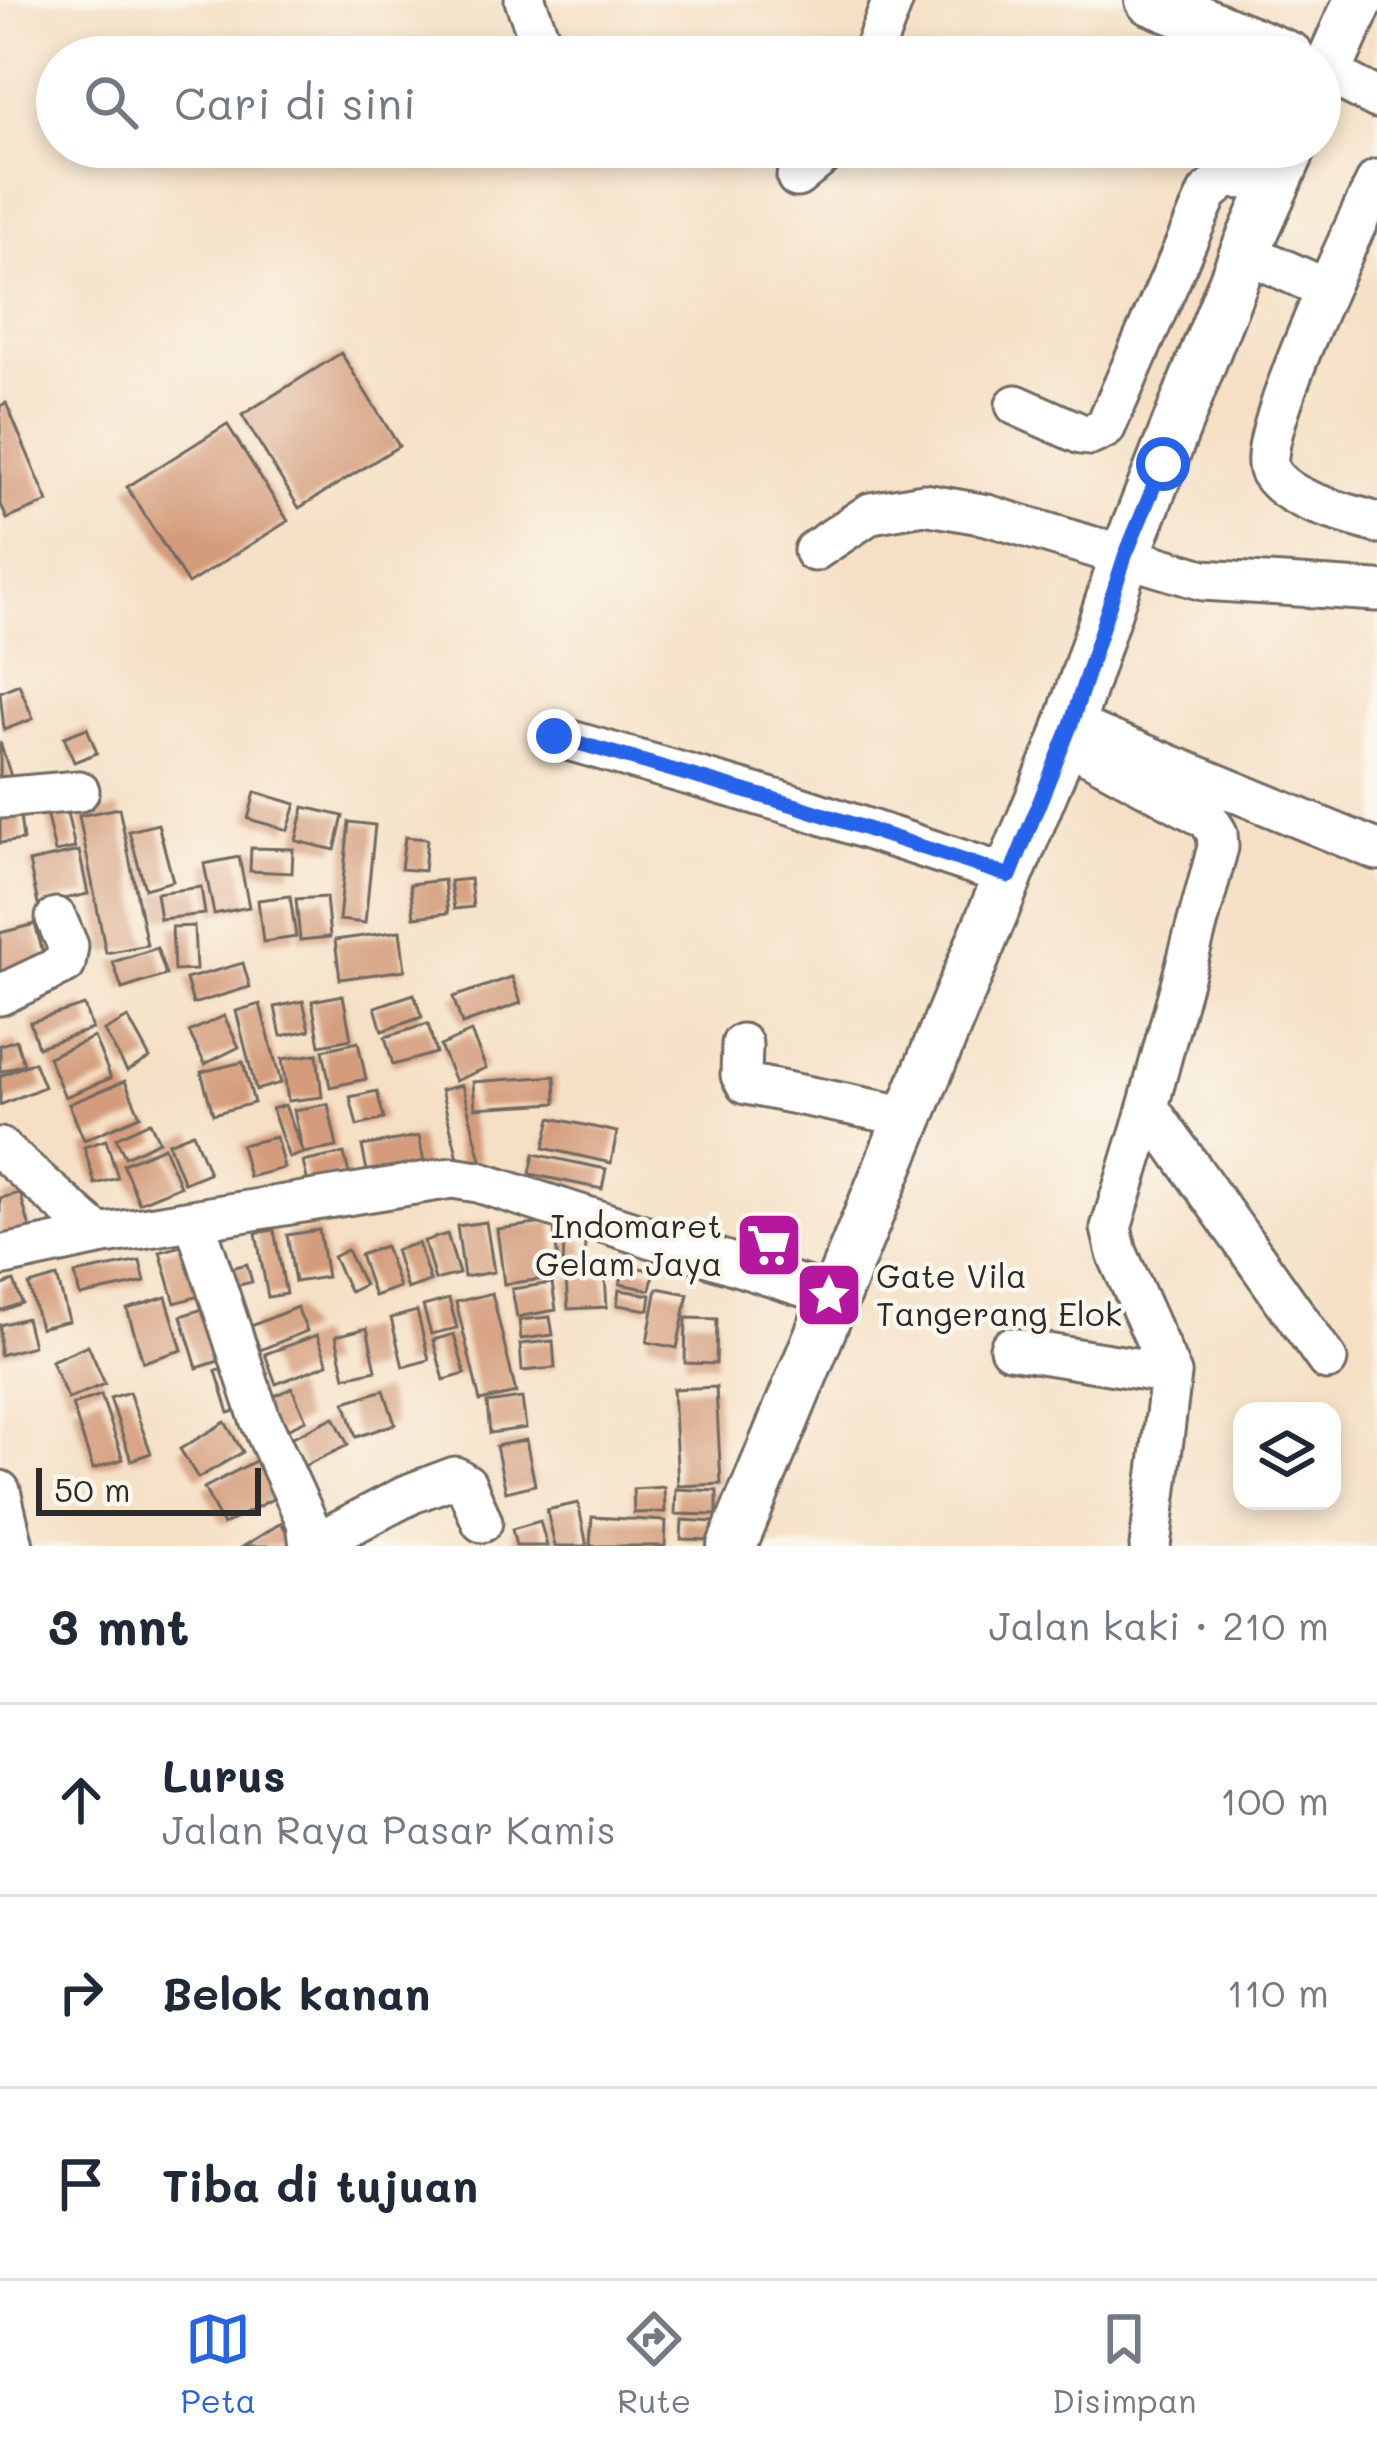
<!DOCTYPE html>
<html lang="id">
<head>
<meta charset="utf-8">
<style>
	body { margin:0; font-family:Mali,sans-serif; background:#f6f6f7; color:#1f2937 }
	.controls { position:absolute; right:36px; bottom:36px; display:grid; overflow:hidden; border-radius:24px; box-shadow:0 6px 18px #0003 }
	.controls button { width:108px; height:108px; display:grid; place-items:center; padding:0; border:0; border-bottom:3px solid #e0e1e3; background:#fff; color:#1f2937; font:60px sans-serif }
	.scale { position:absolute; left:36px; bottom:30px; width:225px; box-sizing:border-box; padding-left:12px; border:6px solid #2b2b2b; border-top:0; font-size:33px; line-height:42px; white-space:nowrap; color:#2b2b2b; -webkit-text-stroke:9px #fbf7ec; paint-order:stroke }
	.stop { position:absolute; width:36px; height:36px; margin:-27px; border:9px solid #2563eb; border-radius:50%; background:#fff }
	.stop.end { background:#2563eb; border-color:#fff; box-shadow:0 3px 12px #0008 }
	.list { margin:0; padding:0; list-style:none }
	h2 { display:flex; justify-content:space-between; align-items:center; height:156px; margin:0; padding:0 48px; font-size:51px }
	h2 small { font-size:39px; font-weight:400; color:#747a83 }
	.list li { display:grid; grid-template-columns:78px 1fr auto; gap:36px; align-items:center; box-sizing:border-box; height:192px; padding:0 48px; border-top:3px solid #e0e1e3 }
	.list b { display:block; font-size:45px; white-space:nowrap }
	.list p { margin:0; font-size:39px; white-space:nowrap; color:#747a83 }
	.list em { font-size:39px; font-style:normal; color:#747a83 }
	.icon { flex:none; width:66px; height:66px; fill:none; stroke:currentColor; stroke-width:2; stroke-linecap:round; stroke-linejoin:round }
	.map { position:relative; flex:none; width:1377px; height:1546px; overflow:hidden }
	.search { position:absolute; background:#fff; box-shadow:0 6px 18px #0003; left:36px; right:36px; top:36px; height:132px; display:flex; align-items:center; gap:30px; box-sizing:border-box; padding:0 42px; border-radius:66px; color:#747a83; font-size:45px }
	.sheet { height:732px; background:#fff }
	nav { display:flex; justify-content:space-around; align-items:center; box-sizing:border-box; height:168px; border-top:3px solid #e0e1e3; background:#fff; font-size:33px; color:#747a83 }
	nav a { display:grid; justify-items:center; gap:6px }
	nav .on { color:#2563eb }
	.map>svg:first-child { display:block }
	.building { fill:#d49c7c }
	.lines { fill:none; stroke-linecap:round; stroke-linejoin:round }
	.minor-casing { stroke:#726a61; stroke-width:45 }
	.major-casing { stroke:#726a61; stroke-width:54 }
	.minor { stroke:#fff; stroke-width:39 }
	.major { stroke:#fff; stroke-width:48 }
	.route { stroke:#2563eb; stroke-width:15 }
	.labels { text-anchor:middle; stroke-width:9; stroke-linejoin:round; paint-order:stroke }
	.poi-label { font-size:33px; fill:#2b2b2b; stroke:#fbf7ec; text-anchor:end }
</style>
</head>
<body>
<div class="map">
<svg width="1377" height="1546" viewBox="0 0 1377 1546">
	<rect width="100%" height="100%" fill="#fbf7ec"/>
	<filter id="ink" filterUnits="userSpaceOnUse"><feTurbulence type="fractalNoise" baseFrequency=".00833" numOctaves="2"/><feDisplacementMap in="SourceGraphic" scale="24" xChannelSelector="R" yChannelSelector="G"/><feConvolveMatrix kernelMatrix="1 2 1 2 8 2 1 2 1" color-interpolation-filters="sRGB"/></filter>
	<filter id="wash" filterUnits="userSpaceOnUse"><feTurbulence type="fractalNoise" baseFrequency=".004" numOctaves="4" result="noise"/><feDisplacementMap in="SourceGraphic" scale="48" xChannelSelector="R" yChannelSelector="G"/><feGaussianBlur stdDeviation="2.7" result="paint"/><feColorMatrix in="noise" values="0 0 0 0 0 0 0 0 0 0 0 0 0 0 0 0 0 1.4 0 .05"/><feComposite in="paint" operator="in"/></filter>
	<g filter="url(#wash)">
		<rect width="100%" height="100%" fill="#f5e0c5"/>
		<g id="blocks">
			<g class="building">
				<path d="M341,353L399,446L299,508L242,415Z"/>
				<path d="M6,403L48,502L7,519L0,502V406Z"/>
				<path d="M227,424L288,521L188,584L127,487Z"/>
				<path d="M19,684L33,719L4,730L0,692Z"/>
				<path d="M87,728L97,753L74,762L64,737Z"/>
				<path d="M0,742L15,789L0,794Z"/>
				<path d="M255,792L296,804L288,830L248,819Z"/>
				<path d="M19,807L23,840L0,843V810Z"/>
				<path d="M304,807L343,816L335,850L296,841Z"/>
				<path d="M66,808L75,848L55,852L46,812Z"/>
				<path d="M119,808L147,945L106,953L79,816Z"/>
				<path d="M349,822L375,825L365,923L339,920Z"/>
				<path d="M158,824L173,881L145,889L129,831Z"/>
				<path d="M405,837L427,839L424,871L401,869Z"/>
				<path d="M251,848L293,849L292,873L250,871Z"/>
				<path d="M79,851L88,894L38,904L29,862Z"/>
				<path d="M239,857L249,907L214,914L204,864Z"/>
				<path d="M470,879L473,907L454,909L450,881Z"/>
				<path d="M444,880L448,913L414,917L410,884Z"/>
				<path d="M201,887L205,914L160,919L156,893Z"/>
				<path d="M290,896L296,937L263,942L258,900Z"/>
				<path d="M326,897L330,937L300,940L296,899Z"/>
				<path d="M35,924L47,967L0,980V933Z"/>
				<path d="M194,926L196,970L174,971L172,927Z"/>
				<path d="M400,931L405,970L340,979L335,940Z"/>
				<path d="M157,948L166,975L122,989L113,962Z"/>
				<path d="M243,963L250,987L193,1004L186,979Z"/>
				<path d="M512,977L521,1003L462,1024L453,997Z"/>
				<path d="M414,994L422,1017L382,1031L375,1007Z"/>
				<path d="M343,995L351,1039L320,1045L312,1001Z"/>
				<path d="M303,1001L310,1030L281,1036L275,1007Z"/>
				<path d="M260,1004L281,1083L256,1090L236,1011Z"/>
				<path d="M84,1005L92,1029L38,1047L30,1022Z"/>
				<path d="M224,1016L239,1047L205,1064L189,1032Z"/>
				<path d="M128,1018L150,1058L127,1071L104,1031Z"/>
				<path d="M428,1024L436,1053L393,1065L385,1037Z"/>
				<path d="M471,1032L486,1068L455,1081L440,1046Z"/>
				<path d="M94,1037L111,1078L65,1097L48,1057Z"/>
				<path d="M16,1040L24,1064L0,1072V1045Z"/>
				<path d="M358,1042L366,1079L330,1087L323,1050Z"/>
				<path d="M317,1054L322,1097L288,1101L282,1059Z"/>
				<path d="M34,1062L44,1087L0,1105V1076Z"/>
				<path d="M243,1062L254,1103L213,1114L201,1072Z"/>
				<path d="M555,1076L556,1103L475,1108L473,1082Z"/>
				<path d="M125,1081L140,1116L84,1140L69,1104Z"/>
				<path d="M462,1085L481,1160L460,1166L441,1090Z"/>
				<path d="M377,1091L384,1119L357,1126L350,1097Z"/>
				<path d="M328,1104L337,1147L303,1153L294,1110Z"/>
				<path d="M285,1105L303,1153L289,1158L272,1109Z"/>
				<path d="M551,1118L617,1132L611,1163L544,1148Z"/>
				<path d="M150,1122L159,1141L125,1157L116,1138Z"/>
				<path d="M193,1133L209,1173L184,1183L168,1143Z"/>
				<path d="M419,1136L425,1167L368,1176L362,1146Z"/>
				<path d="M276,1137L284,1168L249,1177L241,1145Z"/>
				<path d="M106,1140L118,1178L95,1184L84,1147Z"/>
				<path d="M164,1147L180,1186L139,1203L123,1164Z"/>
				<path d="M344,1153L349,1174L308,1183L303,1162Z"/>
				<path d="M534,1154L606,1169L602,1189L530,1174Z"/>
				<path d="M20,1193L32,1235L0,1236V1198Z"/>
				<path d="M486,1222L494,1272L464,1277L457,1226Z"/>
				<path d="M553,1222L560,1277L504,1284L497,1229Z"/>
				<path d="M274,1230L286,1294L268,1297L256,1233Z"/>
				<path d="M319,1230L327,1277L295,1282L287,1235Z"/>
				<path d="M447,1234L459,1274L435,1280L424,1241Z"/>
				<path d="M564,1240L585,1241L584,1270L563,1269Z"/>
				<path d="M196,1242L210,1293L175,1303L160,1252Z"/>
				<path d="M418,1243L430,1281L407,1289L395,1250Z"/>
				<path d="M385,1246L399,1287L374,1296L360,1255Z"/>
				<path d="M347,1250L364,1285L350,1292L333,1257Z"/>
				<path d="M140,1261L145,1282L80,1296L75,1274Z"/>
				<path d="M247,1264L252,1282L222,1289L218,1271Z"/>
				<path d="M625,1265L654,1271L650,1290L620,1284Z"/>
				<path d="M605,1276L607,1307L568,1309L566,1279Z"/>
				<path d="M57,1277L69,1321L40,1328L29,1285Z"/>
				<path d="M14,1281L22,1303L0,1311V1286Z"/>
				<path d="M552,1283L556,1310L517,1317L512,1289Z"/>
				<path d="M657,1288L688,1294L677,1348L647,1342Z"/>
				<path d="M619,1290L651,1295L649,1310L617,1305Z"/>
				<path d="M492,1293L516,1393L480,1401L456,1302Z"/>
				<path d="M166,1297L182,1350L143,1362L127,1309Z"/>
				<path d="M449,1299L457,1328L431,1334L423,1306Z"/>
				<path d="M215,1305L231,1357L197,1368L181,1316Z"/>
				<path d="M297,1307L307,1331L260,1350L251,1326Z"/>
				<path d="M417,1311L429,1360L403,1367L391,1318Z"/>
				<path d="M550,1317L553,1335L521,1339L519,1320Z"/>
				<path d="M26,1318L33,1346L0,1355V1325Z"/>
				<path d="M686,1318L717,1319L716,1364L685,1363Z"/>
				<path d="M367,1328L376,1370L345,1377L336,1336Z"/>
				<path d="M454,1334L465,1374L444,1380L433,1340Z"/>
				<path d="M317,1335L328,1364L276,1384L265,1354Z"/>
				<path d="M553,1341L555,1368L522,1371L520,1344Z"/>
				<path d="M88,1345L105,1384L68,1399L51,1361Z"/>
				<path d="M234,1366L246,1408L229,1413L216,1371Z"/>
				<path d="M716,1387L721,1484L678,1486L673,1389Z"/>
				<path d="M292,1388L306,1420L274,1435L259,1403Z"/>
				<path d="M384,1390L395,1424L356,1437L345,1402Z"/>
				<path d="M129,1392L151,1453L131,1460L110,1398Z"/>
				<path d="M101,1395L123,1459L93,1469L72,1405Z"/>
				<path d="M522,1398L526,1428L490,1433L487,1403Z"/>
				<path d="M334,1417L348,1445L304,1466L291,1438Z"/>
				<path d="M225,1422L243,1452L198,1478L180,1449Z"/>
				<path d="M526,1440L535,1485L506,1492L496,1446Z"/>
				<path d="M263,1457L282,1494L223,1525L204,1488Z"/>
				<path d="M664,1487L665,1512L634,1513L633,1489Z"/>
				<path d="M676,1489L717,1491V1515L675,1514Z"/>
				<path d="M578,1503L587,1546H555L547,1510Z"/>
				<path d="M592,1517L666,1521L665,1546H590Z"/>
				<path d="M682,1520L715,1522L714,1540L681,1539Z"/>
				<path d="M540,1521L547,1546H516L512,1529Z"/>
				<path d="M281,1523L296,1546H244Z"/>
			</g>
		</g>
	</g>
	<g filter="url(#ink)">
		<use href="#blocks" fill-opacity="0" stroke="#726a61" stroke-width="3"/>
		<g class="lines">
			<g class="minor-casing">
				<g id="minor">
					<path d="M525,0L539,38"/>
					<path d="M871,57L893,0"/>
					<path d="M1327,72L1377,98"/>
					<path d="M797,177L833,147"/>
					<path d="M1377,180C1358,220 1251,443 1270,472C1289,503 1345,512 1377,523"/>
					<path d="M1245,252L1326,289"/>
					<path d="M1016,405L1081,434L1090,435L1105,428L1208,193L1226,178L1249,179L1273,187"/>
					<path d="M814,551L871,513L924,504L987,515L1203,580L1377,591"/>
					<path d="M1087,731L1377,850"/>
					<path d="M554,736L797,806L1010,876"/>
					<path d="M1064,741L1208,819L1217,833L1218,847L1148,1107"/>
					<path d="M0,798L79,791"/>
					<path d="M0,995L65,964L68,946L56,918"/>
					<path d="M742,1044L741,1075L746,1084L911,1117"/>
					<path d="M0,1148L99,1235"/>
					<path d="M195,1222L260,1419L307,1522L310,1546"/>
					<path d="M0,1256L99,1235L452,1178L478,1182L836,1297"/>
					<path d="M1010,1348L1171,1374L1150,1546"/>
					<path d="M1171,1374L1117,1253L1111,1228L1148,1107L1327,1360"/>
					<path d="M0,1491L13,1546"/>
					<path d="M310,1546L412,1493L455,1477L466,1484L482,1522"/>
				</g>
			</g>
			<g class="major-casing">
				<g id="major">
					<path d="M1150,0L1290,57"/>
					<path d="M1320,87L1359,0"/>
					<path d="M732,1546L1064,741L1125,556L1245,252L1292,147"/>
				</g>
			</g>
			<use href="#minor" class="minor"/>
			<use href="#major" class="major"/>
		</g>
	</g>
	<g class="lines" filter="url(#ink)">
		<path class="route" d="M554,736L797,806L1010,876L1071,724L1125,556L1163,464"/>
	</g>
	<defs>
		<g id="supermarket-square" transform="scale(3.45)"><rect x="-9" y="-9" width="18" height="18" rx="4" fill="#b5179e" stroke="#fbf7ec"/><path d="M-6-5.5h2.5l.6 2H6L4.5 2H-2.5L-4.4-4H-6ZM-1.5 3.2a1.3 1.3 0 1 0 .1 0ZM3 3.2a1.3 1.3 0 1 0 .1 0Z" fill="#fff"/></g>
		<g id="sight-square" transform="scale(3.45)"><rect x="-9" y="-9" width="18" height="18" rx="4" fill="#b5179e" stroke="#fbf7ec"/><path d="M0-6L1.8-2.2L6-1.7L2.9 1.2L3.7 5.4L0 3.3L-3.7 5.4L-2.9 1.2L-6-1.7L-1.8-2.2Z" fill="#fff"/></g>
	</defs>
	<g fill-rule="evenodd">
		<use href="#supermarket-square" x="769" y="1245"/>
		<use href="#sight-square" x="829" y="1295"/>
	</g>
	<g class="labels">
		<g class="poi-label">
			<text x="722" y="1238">Indomaret<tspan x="722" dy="38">Gelam Jaya</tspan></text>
			<text x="876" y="1288" text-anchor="start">Gate Vila<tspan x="876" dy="38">Tangerang Elok</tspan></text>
		</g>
	</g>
</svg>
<div class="controls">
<button><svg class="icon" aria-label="layers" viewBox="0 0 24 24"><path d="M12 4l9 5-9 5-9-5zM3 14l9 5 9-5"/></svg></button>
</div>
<div class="scale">50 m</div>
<div class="stop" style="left:1163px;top:464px"></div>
<div class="stop end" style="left:554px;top:736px"></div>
<div class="search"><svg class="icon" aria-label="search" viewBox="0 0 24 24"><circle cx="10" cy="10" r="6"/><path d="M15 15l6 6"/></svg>Cari di sini</div>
</div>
<section class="sheet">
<h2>3 mnt<small>Jalan kaki · 210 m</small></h2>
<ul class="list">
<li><svg class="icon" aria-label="ahead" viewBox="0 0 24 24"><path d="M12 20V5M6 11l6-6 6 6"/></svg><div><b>Lurus</b><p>Jalan Raya Pasar Kamis</p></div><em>100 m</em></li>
<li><svg class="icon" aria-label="right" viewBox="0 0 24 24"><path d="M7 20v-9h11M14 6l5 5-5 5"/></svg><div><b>Belok kanan</b></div><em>110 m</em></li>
<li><svg class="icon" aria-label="arrive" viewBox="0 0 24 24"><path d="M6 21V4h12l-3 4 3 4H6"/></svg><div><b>Tiba di tujuan</b></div></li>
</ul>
</section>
<nav>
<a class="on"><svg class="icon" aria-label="map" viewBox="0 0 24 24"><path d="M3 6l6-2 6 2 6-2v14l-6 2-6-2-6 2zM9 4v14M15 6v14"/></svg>Peta</a>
<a><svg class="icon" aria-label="directions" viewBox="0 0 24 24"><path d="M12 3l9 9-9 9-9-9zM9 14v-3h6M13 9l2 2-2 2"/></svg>Rute</a>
<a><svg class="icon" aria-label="saved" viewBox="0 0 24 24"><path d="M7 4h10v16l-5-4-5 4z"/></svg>Disimpan</a>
</nav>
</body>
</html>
